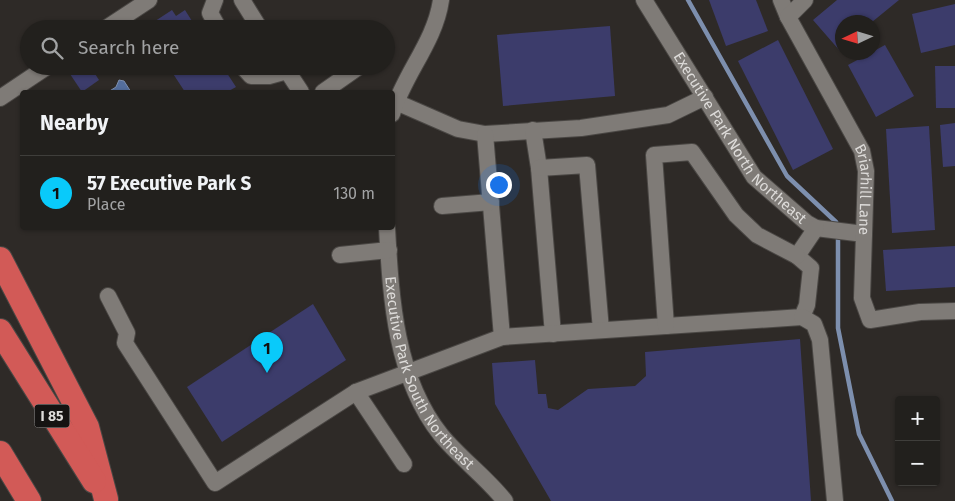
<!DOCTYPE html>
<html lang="en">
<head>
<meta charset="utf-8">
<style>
	body { margin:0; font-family:"Fira Sans",sans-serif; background:#2a2826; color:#f1f3f6 }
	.controls { position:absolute; right:15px; bottom:15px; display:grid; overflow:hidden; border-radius:5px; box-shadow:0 1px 4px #0004 }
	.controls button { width:45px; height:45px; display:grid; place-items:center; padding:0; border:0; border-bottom:1px solid #3f3e3b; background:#22201d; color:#f1f3f6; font:25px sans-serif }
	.compass { position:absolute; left:835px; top:15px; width:45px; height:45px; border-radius:50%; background:#22201d; box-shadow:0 1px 4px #0004; rotate:266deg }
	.you { position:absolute; left:498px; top:184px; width:18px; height:18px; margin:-12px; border:4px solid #fff; border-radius:50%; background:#1a73e8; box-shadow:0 0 0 8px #1a73e833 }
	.badge { display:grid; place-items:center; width:32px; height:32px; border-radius:50%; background:#09cafa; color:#111; font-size:16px; font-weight:700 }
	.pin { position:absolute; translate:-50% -41px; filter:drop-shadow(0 1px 2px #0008) }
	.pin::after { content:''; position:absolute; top:26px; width:18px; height:15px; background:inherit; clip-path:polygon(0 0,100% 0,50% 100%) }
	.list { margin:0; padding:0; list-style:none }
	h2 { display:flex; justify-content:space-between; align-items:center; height:65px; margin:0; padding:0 20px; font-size:21px }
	h2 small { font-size:16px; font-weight:400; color:#a2a3a4 }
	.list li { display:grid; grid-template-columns:32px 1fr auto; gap:15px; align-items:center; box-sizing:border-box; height:75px; padding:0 20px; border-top:1px solid #3f3e3b }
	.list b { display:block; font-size:19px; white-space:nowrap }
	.list p { margin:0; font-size:16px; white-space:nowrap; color:#a2a3a4 }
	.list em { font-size:16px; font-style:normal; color:#a2a3a4 }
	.icon { flex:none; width:28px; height:28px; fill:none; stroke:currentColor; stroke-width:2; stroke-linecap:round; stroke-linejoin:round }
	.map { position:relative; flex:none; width:955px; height:501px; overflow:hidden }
	.search { position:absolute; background:#22201d; box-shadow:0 1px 4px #0004; left:20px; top:20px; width:375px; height:55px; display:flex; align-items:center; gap:12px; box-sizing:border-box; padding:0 18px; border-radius:28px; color:#a2a3a4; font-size:19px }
	.panel { position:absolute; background:#22201d; box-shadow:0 1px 4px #0004; left:20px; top:90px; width:375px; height:140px; border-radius:5px }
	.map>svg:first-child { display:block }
	.water { fill:#546e9c; stroke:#7d8fae }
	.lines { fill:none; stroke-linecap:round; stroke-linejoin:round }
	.stream { stroke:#7d8fae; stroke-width:4.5 }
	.building { fill:#3c3c6b }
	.minor-casing { stroke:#4a4744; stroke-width:18 }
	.highway-casing { stroke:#4a4744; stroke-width:26 }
	.minor { stroke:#7f7b77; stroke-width:16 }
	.highway { stroke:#d25a57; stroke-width:24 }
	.labels { text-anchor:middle; stroke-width:5; stroke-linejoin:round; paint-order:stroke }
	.shield { fill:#151312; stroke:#a19f9d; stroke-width:1 }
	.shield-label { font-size:14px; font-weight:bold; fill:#dddbd9 }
	.street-label { font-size:15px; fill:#dddbd9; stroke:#151312 }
</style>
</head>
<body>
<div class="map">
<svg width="955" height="501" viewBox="0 0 955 501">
	<rect width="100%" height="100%" fill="#2e2a27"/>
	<path class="water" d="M119,80L124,81L131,92H108L116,87Z"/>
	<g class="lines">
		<g class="stream">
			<path d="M688,0L787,176L836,222"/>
			<path d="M838,238V328L859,434L892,501"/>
		</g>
	</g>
	<g class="building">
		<path d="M709,0H756L768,31L726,46Z"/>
		<path d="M837,0H899L872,22H842V48L840,51L813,20Z"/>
		<path d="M955,4V45L921,53L912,14Z"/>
		<path d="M172,10L176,16L185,10L197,29H143Z"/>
		<path d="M610,26L615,96L503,106L497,35Z"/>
		<path d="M778,40L833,149L793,170L738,61Z"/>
		<path d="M885,45L914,96L876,117L848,65Z"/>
		<path d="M83,66H90L99,80L82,92L70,74Z"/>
		<path d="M168,66H215L218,70L223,67L236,87L227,92H185Z"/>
		<path d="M935,66H955V108H936Z"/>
		<path d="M955,123V166L943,167L940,125Z"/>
		<path d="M929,126L935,230L892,233L886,129Z"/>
		<path d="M955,246V287L886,291L883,250Z"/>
		<path d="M313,304L346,360L222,442L187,387Z"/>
		<path d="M800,339L811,501H551L495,404L492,363L535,360L538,394H546L548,408L558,410L588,389L635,386L646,376L645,352Z"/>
	</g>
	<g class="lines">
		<g class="minor-casing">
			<g id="minor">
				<path d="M215,0L210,13L219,29"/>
				<path d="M242,0L260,29"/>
				<path id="s1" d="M644,0L754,177L807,223L816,228L864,234"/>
				<path d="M781,0L788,17"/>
				<path id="s2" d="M805,0L788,17L862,151L866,171L862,298L870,320L920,312L955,311"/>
				<path d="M105,29L149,0"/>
				<path d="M242,66L251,76H269L287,71"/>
				<path d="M284,66L301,92"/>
				<path d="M323,92L360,66"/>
				<path d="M0,98L48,66"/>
				<path d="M396,102L458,129L485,134L581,128L668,115L705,97"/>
				<path d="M392,114C404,74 435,42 441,0"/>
				<path d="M533,130L539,168L553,334"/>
				<path d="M485,134L502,337"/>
				<path d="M539,168L587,165L601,330"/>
				<path d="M442,206L491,202"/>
				<path id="s3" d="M387,228C391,298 395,377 441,435C461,459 486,477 505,501"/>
				<path d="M340,255L389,250"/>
				<path d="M108,296L127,333L125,343L215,483L356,392L502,337L802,317L807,305L811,268L797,256L816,228"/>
				<path d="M802,317L814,324L820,340L835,501"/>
				<path d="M666,326L654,155L692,152L736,215L757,235L797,256"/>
				<path d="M356,392L404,464"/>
			</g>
		</g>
		<g class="highway-casing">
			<g id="highway">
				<path d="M0,259L87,427L106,499"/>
				<path d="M0,331L94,481"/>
				<path d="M0,453L29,501"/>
			</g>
		</g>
		<use href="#minor" class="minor"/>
		<use href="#highway" class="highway"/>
	</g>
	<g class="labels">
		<rect class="shield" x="34.5" y="404.5" width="35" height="23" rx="4"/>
		<g class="shield-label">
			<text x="52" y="421">I 85</text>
		</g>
		<g class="street-label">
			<text dy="5" stroke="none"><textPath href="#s1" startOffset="169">Executive Park North Northeast</textPath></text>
			<text dy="5" stroke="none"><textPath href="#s2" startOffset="216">Briarhill Lane</textPath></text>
			<text dy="5" stroke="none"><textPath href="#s3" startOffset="155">Executive Park South Northeast</textPath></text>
		</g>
	</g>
</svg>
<div class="controls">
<button>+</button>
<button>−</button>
</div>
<svg class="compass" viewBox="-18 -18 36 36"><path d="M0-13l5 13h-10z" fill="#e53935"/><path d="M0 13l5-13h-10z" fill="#a2a3a4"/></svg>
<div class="you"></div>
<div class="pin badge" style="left:267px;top:373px">1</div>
<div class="search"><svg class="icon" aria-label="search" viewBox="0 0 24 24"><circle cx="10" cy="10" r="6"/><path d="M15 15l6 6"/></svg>Search here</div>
<section class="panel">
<h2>Nearby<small></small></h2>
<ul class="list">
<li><span class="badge">1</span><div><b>57 Executive Park S</b><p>Place</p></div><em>130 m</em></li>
</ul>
</section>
</div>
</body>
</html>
